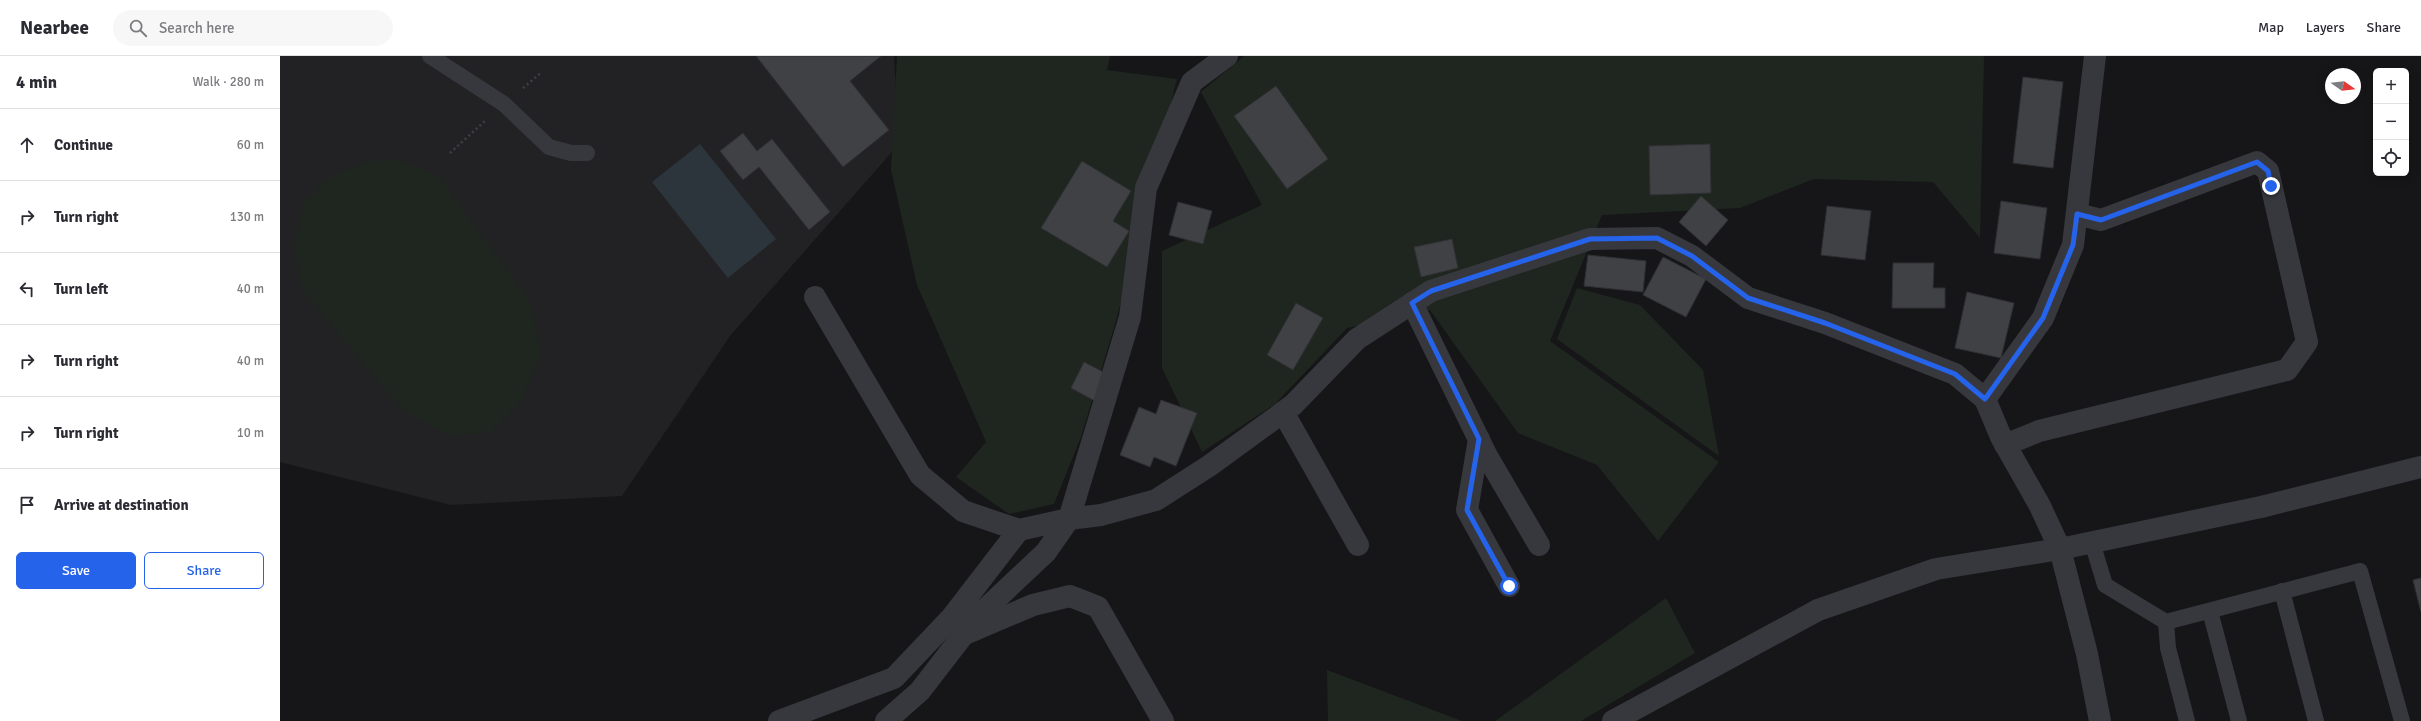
<!DOCTYPE html>
<html lang="en">
<head>
<meta charset="utf-8">
<style>
	body { margin:0; font-family:Signika,sans-serif; background:#f7f7f7; color:#2b2b33 }
	.controls { position:absolute; right:12px; top:12px; display:grid; overflow:hidden; border-radius:6px; box-shadow:0 2px 10px #0003 }
	.controls button { width:36px; height:36px; display:grid; place-items:center; padding:0; border:0; border-bottom:1px solid #e1e1e2; background:#fff; color:#2b2b33; font:20px sans-serif }
	.compass { position:absolute; left:2045px; top:12px; width:36px; height:36px; border-radius:50%; background:#fff; box-shadow:0 2px 10px #0003; rotate:104deg }
	.stop { position:absolute; width:12px; height:12px; margin:-9px; border:3px solid #2563eb; border-radius:50%; background:#fff }
	.stop.end { background:#2563eb; border-color:#fff; box-shadow:0 1px 4px #0008 }
	.list { margin:0; padding:0; list-style:none }
	h2 { display:flex; justify-content:space-between; align-items:center; height:52px; margin:0; padding:0 16px; font-size:17px }
	h2 small { font-size:13px; font-weight:400; color:#7c7c81 }
	.list li { display:grid; grid-template-columns:26px 1fr auto; gap:12px; align-items:center; box-sizing:border-box; height:72px; padding:0 16px; border-top:1px solid #e1e1e2 }
	.list b { display:block; font-size:15px; white-space:nowrap }
	.list em { font-size:13px; font-style:normal; color:#7c7c81 }
	.actions { display:flex; gap:8px; padding:12px 16px }
	.actions a { flex:1; padding:9px 0; border:1px solid #2563eb; border-radius:6px; text-align:center; font-size:14px; color:#2563eb }
	.actions .main { background:#2563eb; color:#fff }
	.icon { flex:none; width:22px; height:22px; fill:none; stroke:currentColor; stroke-width:2; stroke-linecap:round; stroke-linejoin:round }
	.map { position:relative; flex:none; width:2141px; height:665px; overflow:hidden }
	header { display:flex; align-items:center; gap:24px; box-sizing:border-box; height:56px; padding:0 20px; background:#fff; border-bottom:1px solid #e1e1e2 }
	header strong { font-size:19px }
	nav { display:flex; gap:22px; margin-inline-start:auto; font-size:14px }
	.search { width:280px; height:36px; background:#f7f7f7; display:flex; align-items:center; gap:10px; box-sizing:border-box; padding:0 14px; border-radius:22px; color:#7c7c81; font-size:15px }
	main { display:flex }
	aside { flex:1; background:#fff }
	.map>svg:first-child { display:block }
	.built { fill:#222225 }
	.green { fill:#1e261f }
	.water { fill:#2c353c }
	.building { fill:#404145; stroke:#303034 }
	.lines { fill:none; stroke-linecap:round; stroke-linejoin:round }
	.path { stroke:#3d3f44; stroke-width:2.5; stroke-dasharray:2 3; stroke-linecap:butt }
	.service { stroke:#37383d; stroke-width:16 }
	.minor { stroke:#37383d; stroke-width:22 }
	.tertiary { stroke:#37383d; stroke-width:22 }
	.route { stroke:#2563eb; stroke-width:5 }
</style>
</head>
<body>
<header>
<strong>Nearbee</strong>
<div class="search"><svg class="icon" aria-label="search" viewBox="0 0 24 24"><circle cx="10" cy="10" r="6"/><path d="M15 15l6 6"/></svg>Search here</div>
<nav><a>Map</a><a>Layers</a><a>Share</a></nav>
</header>
<main>
<aside>
<h2>4 min<small>Walk · 280 m</small></h2>
<ul class="list">
<li><svg class="icon" aria-label="ahead" viewBox="0 0 24 24"><path d="M12 20V5M6 11l6-6 6 6"/></svg><div><b>Continue</b></div><em>60 m</em></li>
<li><svg class="icon" aria-label="right" viewBox="0 0 24 24"><path d="M7 20v-9h11M14 6l5 5-5 5"/></svg><div><b>Turn right</b></div><em>130 m</em></li>
<li><svg class="icon" aria-label="left" viewBox="0 0 24 24"><path d="M17 20v-9H6M10 6l-5 5 5 5"/></svg><div><b>Turn left</b></div><em>40 m</em></li>
<li><svg class="icon" aria-label="right" viewBox="0 0 24 24"><path d="M7 20v-9h11M14 6l5 5-5 5"/></svg><div><b>Turn right</b></div><em>40 m</em></li>
<li><svg class="icon" aria-label="right" viewBox="0 0 24 24"><path d="M7 20v-9h11M14 6l5 5-5 5"/></svg><div><b>Turn right</b></div><em>10 m</em></li>
<li><svg class="icon" aria-label="arrive" viewBox="0 0 24 24"><path d="M6 21V4h12l-3 4 3 4H6"/></svg><div><b>Arrive at destination</b></div></li>
</ul>
<div class="actions"><a class="main">Save</a><a>Share</a></div>
</aside>
<div class="map">
<svg width="2141" height="665" viewBox="0 0 2141 665">
	<rect width="100%" height="100%" fill="#161618"/>
	<path class="built" d="M0,0H614L619,88L450,280L342,440L171,449L0,406Z"/>
	<g class="green">
		<path d="M617,0H830L827,14L897,23L836,265L801,381L774,448L729,458L676,421L706,386L637,229L611,114Z"/>
		<path d="M964,0H1704L1700,182L1653,126L1534,123L1460,152L1322,159L1270,285L1439,406L1378,485L1317,409L1238,377L1150,254L1067,272L995,348L922,396L882,312V195L982,149L921,36Z"/>
		<path d="M118,104L158,119L251,247L261,299L242,344L210,376L170,380L122,354L22,234L14,190L24,146L50,120L90,105Z"/>
		<path d="M1297,232L1360,249L1423,314L1439,400L1277,283Z"/>
		<path d="M1386,542L1415,597L1301,665H1215Z"/>
		<path d="M1047,614L1182,665H1048Z"/>
	</g>
	<path class="water" d="M420,88L496,183L448,222L372,126Z"/>
	<g class="building">
		<path d="M476,0H601L570,25L609,74L563,111Z"/>
		<path d="M1743,21L1783,26L1773,112L1733,107Z"/>
		<path d="M996,30L1048,103L1007,133L954,60Z"/>
		<path d="M463,77L477,95L492,83L550,156L529,174L479,111L463,124L440,95Z"/>
		<path d="M1430,88L1431,137L1370,139L1369,90Z"/>
		<path d="M802,105L851,135L833,165L849,175L827,211L761,172Z"/>
		<path d="M1421,140L1448,164L1426,190L1399,166Z"/>
		<path d="M1721,145L1767,152L1760,203L1714,197Z"/>
		<path d="M898,146L932,155L923,188L889,179Z"/>
		<path d="M1547,150L1591,155L1585,204L1541,199Z"/>
		<path d="M1172,183L1178,212L1141,221L1134,191Z"/>
		<path d="M1308,199L1366,205L1363,236L1304,230Z"/>
		<path d="M1383,201L1426,223L1406,261L1363,239Z"/>
		<path d="M1613,207H1654L1653,232H1665V252H1612Z"/>
		<path d="M1687,236L1734,247L1721,302L1675,292Z"/>
		<path d="M1016,247L1043,262L1013,314L987,299Z"/>
		<path d="M804,306L829,319L815,345L791,332Z"/>
		<path d="M881,344L917,357L896,410L874,401L870,411L840,399L859,351L876,358Z"/>
		<path d="M2141,522V556L2133,524Z"/>
	</g>
	<g class="lines">
		<g class="path">
			<path d="M243,32L262,16"/>
			<path d="M170,97L205,65"/>
		</g>
		<g class="service">
			<path d="M150,0L224,48L269,91L291,97H307"/>
			<path d="M1812,486L1825,529L1886,566L2080,515L2122,665"/>
			<path d="M2002,535L2036,665"/>
			<path d="M1930,555L1959,665"/>
			<path d="M1886,566L1888,592L1907,665"/>
		</g>
		<g class="minor">
			<path d="M535,241L640,419L683,455L739,474L789,463L821,459L876,444L929,410L1013,349L1077,283L1151,235L1310,183L1377,182L1412,200L1468,242L1545,267L1675,318L1705,343L1721,381L1760,450L1780,493L1807,598L1820,665"/>
			<path d="M1132,247L1207,400L1259,489"/>
			<path d="M1705,343L1763,262L1793,189L1815,0"/>
			<path d="M1003,356L1078,489"/>
			<path d="M1199,383L1187,454L1229,530"/>
			<path d="M1725,389L1759,375L2007,314L2027,286L1988,115L1977,106L1821,164L1797,158"/>
			<path d="M687,577L753,549L790,540L818,551L883,665"/>
			<path d="M499,665L614,622L672,561L739,474"/>
			<path d="M606,665L640,635L697,561L766,496L789,463L850,261L866,132L912,26L947,0"/>
		</g>
		<path class="tertiary" d="M1333,665L1538,554L1656,513L1780,493L1981,451L2141,411"/>
	</g>
	<g class="lines">
		<path class="route" d="M1229,530L1187,454L1199,383L1132,247L1151,235L1310,183L1377,182L1412,200L1468,242L1545,267L1675,318L1705,343L1763,262L1793,189L1797,158L1821,164L1977,106L1988,115L1991,130"/>
	</g>
</svg>
<div class="controls">
<button>+</button>
<button>−</button>
<button><svg class="icon" aria-label="locate" viewBox="0 0 24 24"><circle cx="12" cy="12" r="6"/><path d="M12 2v4M12 18v4M2 12h4M18 12h4"/></svg></button>
</div>
<svg class="compass" viewBox="-18 -18 36 36"><path d="M0-13l5 13h-10z" fill="#e53935"/><path d="M0 13l5-13h-10z" fill="#7c7c81"/></svg>
<div class="stop" style="left:1229px;top:530px"></div>
<div class="stop end" style="left:1991px;top:130px"></div>
</div>
</main>
</body>
</html>
